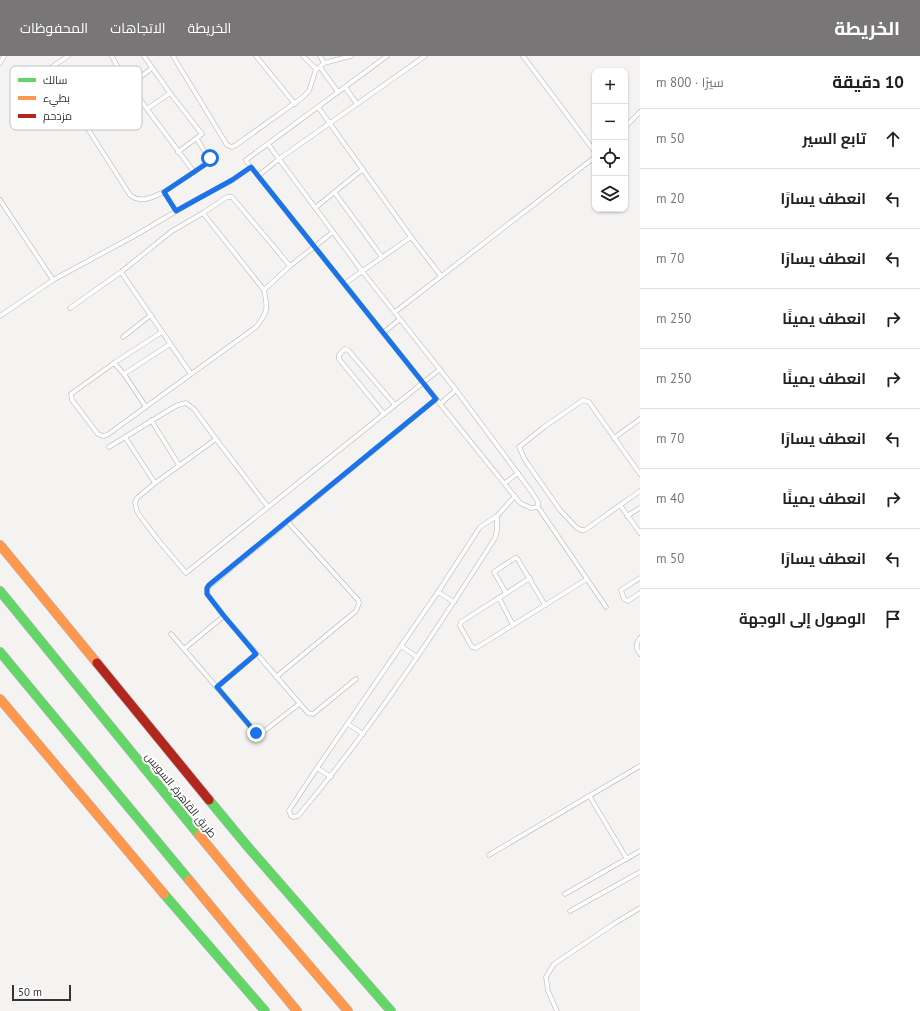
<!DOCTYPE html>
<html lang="ar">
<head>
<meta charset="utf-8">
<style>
	body { margin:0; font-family:"PT Sans",Cairo,sans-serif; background:#f6f6f6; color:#202124; direction:rtl }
	.controls { position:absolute; right:12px; top:12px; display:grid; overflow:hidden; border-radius:8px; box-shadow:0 1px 3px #0004 }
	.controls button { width:36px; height:36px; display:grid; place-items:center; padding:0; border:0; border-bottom:1px solid #e0e0e0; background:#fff; color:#202124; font:20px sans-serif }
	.scale { position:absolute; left:12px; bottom:10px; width:59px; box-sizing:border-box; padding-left:4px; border:2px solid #353333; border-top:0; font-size:11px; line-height:14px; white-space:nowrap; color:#353333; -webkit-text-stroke:3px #fff; paint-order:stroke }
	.stop { position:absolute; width:12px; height:12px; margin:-9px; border:3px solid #1a73e8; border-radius:50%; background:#fff }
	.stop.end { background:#1a73e8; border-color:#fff; box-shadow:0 1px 4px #0008 }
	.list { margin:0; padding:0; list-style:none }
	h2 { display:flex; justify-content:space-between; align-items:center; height:52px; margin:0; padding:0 16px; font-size:17px }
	h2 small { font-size:13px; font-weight:400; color:#757577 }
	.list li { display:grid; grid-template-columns:26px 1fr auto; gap:12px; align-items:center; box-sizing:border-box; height:60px; padding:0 16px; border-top:1px solid #e0e0e0 }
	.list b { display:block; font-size:15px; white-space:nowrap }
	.list em { font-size:13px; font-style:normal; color:#757577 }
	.icon { flex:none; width:22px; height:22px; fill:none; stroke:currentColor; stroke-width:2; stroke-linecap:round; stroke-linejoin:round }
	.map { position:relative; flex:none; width:640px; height:955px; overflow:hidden; direction:ltr }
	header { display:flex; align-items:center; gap:24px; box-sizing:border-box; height:56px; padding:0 20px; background:#787676; color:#fff }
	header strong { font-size:19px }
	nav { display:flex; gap:22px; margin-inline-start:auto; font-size:14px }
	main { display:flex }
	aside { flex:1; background:#fff }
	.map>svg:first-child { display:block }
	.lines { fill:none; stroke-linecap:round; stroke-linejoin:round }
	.lane-casing { stroke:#b4b2b1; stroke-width:5 }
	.fast-casing { stroke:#b4b2b1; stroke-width:10 }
	.slow-casing { stroke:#b4b2b1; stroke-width:10 }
	.jam-casing { stroke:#b4b2b1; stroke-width:10 }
	.lane { stroke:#fefdfd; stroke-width:4 }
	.fast { stroke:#63d668; stroke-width:9 }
	.slow { stroke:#ff974d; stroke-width:9 }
	.jam { stroke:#b3261e; stroke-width:9 }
	.route { stroke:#1a73e8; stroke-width:5 }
	.labels { text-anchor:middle; stroke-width:4; stroke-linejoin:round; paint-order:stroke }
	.street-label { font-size:11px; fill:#353333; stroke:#fff }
	.key { fill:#fff; stroke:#c2c2c2; stroke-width:1 }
	.key-label { font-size:11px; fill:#353333 }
</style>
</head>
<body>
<header>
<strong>الخريطة</strong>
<nav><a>الخريطة</a><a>الاتجاهات</a><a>المحفوظات</a></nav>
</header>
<main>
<aside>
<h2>10 دقيقة<small>سيرًا · 800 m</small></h2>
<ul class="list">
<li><svg class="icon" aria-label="ahead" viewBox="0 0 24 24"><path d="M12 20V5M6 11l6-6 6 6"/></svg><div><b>تابع السير</b></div><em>50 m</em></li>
<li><svg class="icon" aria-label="left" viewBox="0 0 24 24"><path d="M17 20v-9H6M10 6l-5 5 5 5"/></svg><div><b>انعطف يسارًا</b></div><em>20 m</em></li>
<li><svg class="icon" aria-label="left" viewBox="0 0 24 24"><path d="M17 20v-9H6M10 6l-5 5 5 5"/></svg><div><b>انعطف يسارًا</b></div><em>70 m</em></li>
<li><svg class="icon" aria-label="right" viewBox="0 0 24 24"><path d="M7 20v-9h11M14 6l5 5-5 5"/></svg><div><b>انعطف يمينًا</b></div><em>250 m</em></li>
<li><svg class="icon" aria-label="right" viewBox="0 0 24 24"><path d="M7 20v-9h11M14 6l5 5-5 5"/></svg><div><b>انعطف يمينًا</b></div><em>250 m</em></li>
<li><svg class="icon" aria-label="left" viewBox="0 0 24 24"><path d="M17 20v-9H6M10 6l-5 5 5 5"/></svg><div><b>انعطف يسارًا</b></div><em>70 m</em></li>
<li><svg class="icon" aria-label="right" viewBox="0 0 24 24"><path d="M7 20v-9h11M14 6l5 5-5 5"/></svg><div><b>انعطف يمينًا</b></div><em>40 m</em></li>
<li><svg class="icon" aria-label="left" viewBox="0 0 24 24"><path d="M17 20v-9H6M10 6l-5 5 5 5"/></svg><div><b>انعطف يسارًا</b></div><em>50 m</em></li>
<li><svg class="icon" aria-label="arrive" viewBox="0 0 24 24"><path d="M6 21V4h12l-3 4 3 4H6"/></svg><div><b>الوصول إلى الوجهة</b></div></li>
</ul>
</aside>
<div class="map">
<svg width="640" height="955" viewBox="0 0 640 955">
	<rect width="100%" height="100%" fill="#f5f3f2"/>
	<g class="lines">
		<g class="lane-casing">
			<g id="lane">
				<path d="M112,0L118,12L147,53L194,116L164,136"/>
				<path d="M144,0L170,37L202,78L178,96"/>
				<path d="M173,0L227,89L232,91L236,89L303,41L309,35L316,13"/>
				<path d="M256,0L295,48"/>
				<path d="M303,0L316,13L318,12"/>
				<path d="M320,0L324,7L320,11L338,36"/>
				<path d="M387,0L246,104L247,106L383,277L520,447L531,452L538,451"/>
				<path d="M425,0L279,103L362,215L456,334L531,435L538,446V451L606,551"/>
				<path d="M523,0L595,96"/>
				<path d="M0,7L4,0"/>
				<path d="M324,7L351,0"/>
				<path d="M118,12L76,43L74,47V51L130,139C141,148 153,141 164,136L176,155"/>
				<path d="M46,15L68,0"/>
				<path d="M130,29L152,12"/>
				<path d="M345,31L357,48"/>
				<path d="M318,51L411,181L441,220"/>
				<path d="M147,53L170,37"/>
				<path d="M625,71L640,56"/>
				<path d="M194,116L210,104L197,83"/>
				<path d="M258,120L279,103L268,88"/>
				<path d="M335,137L382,201"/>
				<path d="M0,144L53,224"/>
				<path d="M315,152L363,113"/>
				<path d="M203,157L227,141H232L290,210"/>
				<path d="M121,216L191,318"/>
				<path d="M344,228L411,181"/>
				<path d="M70,252L121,216L172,175L203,157L264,234"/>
				<path d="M395,256L595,101"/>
				<path d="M0,260L53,224L136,179L195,144L233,124L251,111"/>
				<path d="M162,276L114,307L71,338L72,344L98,378L103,380L107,379L256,271C268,256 268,252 264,234L290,210L333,176"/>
				<path d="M383,277L400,263"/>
				<path d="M123,281L151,259"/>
				<path d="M114,307L124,318L146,351"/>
				<path d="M124,318L170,288"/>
				<path d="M440,348L456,334"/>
				<path d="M384,358L339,303V299L345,293L348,294L395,349"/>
				<path d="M151,364L179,409"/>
				<path d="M125,381L155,427"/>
				<path d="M614,382L640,363"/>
				<path d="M216,383L155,427L137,442L135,447L137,455L140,460L159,485L186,517L440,313"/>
				<path d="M109,391L169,354L178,349L186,347L194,353L216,383L268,451"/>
				<path d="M640,418L589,346L583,344L544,371L519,391L525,404L560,454L576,471L581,474H585L640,435"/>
				<path d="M505,427L518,417"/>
				<path d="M620,449L640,477"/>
				<path d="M497,460V474L495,482C434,578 371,673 298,760L293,761L291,760L289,755L290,753L317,712L438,536L480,471L497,460L515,440"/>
				<path d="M627,460L640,452"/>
				<path d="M530,522L461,566L460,570L472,591L476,592L587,523"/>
				<path d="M640,522L621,534L624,543L628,545L640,537"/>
				<path d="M438,536L454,546"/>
				<path d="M506,537L494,516L515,502H517L545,549"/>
				<path d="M499,542L513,569"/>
				<path d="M171,578L256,677L263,676L299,648"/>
				<path d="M640,582C635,589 636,592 640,598"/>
				<path d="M401,590L417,601"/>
				<path d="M184,593L224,560"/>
				<path d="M276,621L356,555L359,547L358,544L287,465"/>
				<path d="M356,623L313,658L308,657L224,560L207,538V532L436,343"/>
				<path d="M217,631L256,598"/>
				<path d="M348,668L363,678"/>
				<path d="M317,712L331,721"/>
				<path d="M590,741L627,803"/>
				<path d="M489,799L640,710"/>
				<path d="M565,838L640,795"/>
				<path d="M570,855L640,816"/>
				<path d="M557,955L548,935L546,921L554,908L615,867L640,852"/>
			</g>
		</g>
		<g class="fast-casing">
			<g id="fast">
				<path d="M0,535L199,779"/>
				<path d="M0,596L189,824"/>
				<path d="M209,744L248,791L391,955"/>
				<path d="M164,838L265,955"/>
			</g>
		</g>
		<g class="slow-casing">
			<g id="slow">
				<path d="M0,489L97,607"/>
				<path d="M0,643L164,838"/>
				<path d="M199,779L246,836L348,955"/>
				<path d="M189,824L297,955"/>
			</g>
		</g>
		<g class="jam-casing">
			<path id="jam" d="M97,607L209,744"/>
		</g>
		<use href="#lane" class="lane"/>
		<use href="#fast" class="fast"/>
		<use href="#slow" class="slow"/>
		<use href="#jam" class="jam"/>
	</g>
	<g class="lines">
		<path class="route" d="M210,102L209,106L164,136L176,155L232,124L251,111L436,343L209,529L207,532V538L224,560L256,598L217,631L256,677"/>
	</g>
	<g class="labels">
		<g class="street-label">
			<text transform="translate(181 739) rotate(51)" y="4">طريق القاهرة, السويس</text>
		</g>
	</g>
	<rect x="10" y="10" width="132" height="64" rx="6" class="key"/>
	<rect x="18" y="22" width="18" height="4" fill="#63d668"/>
	<rect x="18" y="40" width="18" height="4" fill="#ff974d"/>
	<rect x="18" y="58" width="18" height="4" fill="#b3261e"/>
	<g class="key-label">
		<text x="43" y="28">سالك</text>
		<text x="43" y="46">بطيء</text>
		<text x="43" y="64">مزدحم</text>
	</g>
</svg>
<div class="controls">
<button>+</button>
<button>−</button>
<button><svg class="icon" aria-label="locate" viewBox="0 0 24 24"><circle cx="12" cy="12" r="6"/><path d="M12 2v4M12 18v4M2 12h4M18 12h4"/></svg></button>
<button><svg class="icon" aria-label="layers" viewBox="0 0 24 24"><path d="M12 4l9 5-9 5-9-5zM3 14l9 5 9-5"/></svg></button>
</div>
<div class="scale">50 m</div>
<div class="stop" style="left:210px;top:102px"></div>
<div class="stop end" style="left:256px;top:677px"></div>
</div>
</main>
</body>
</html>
